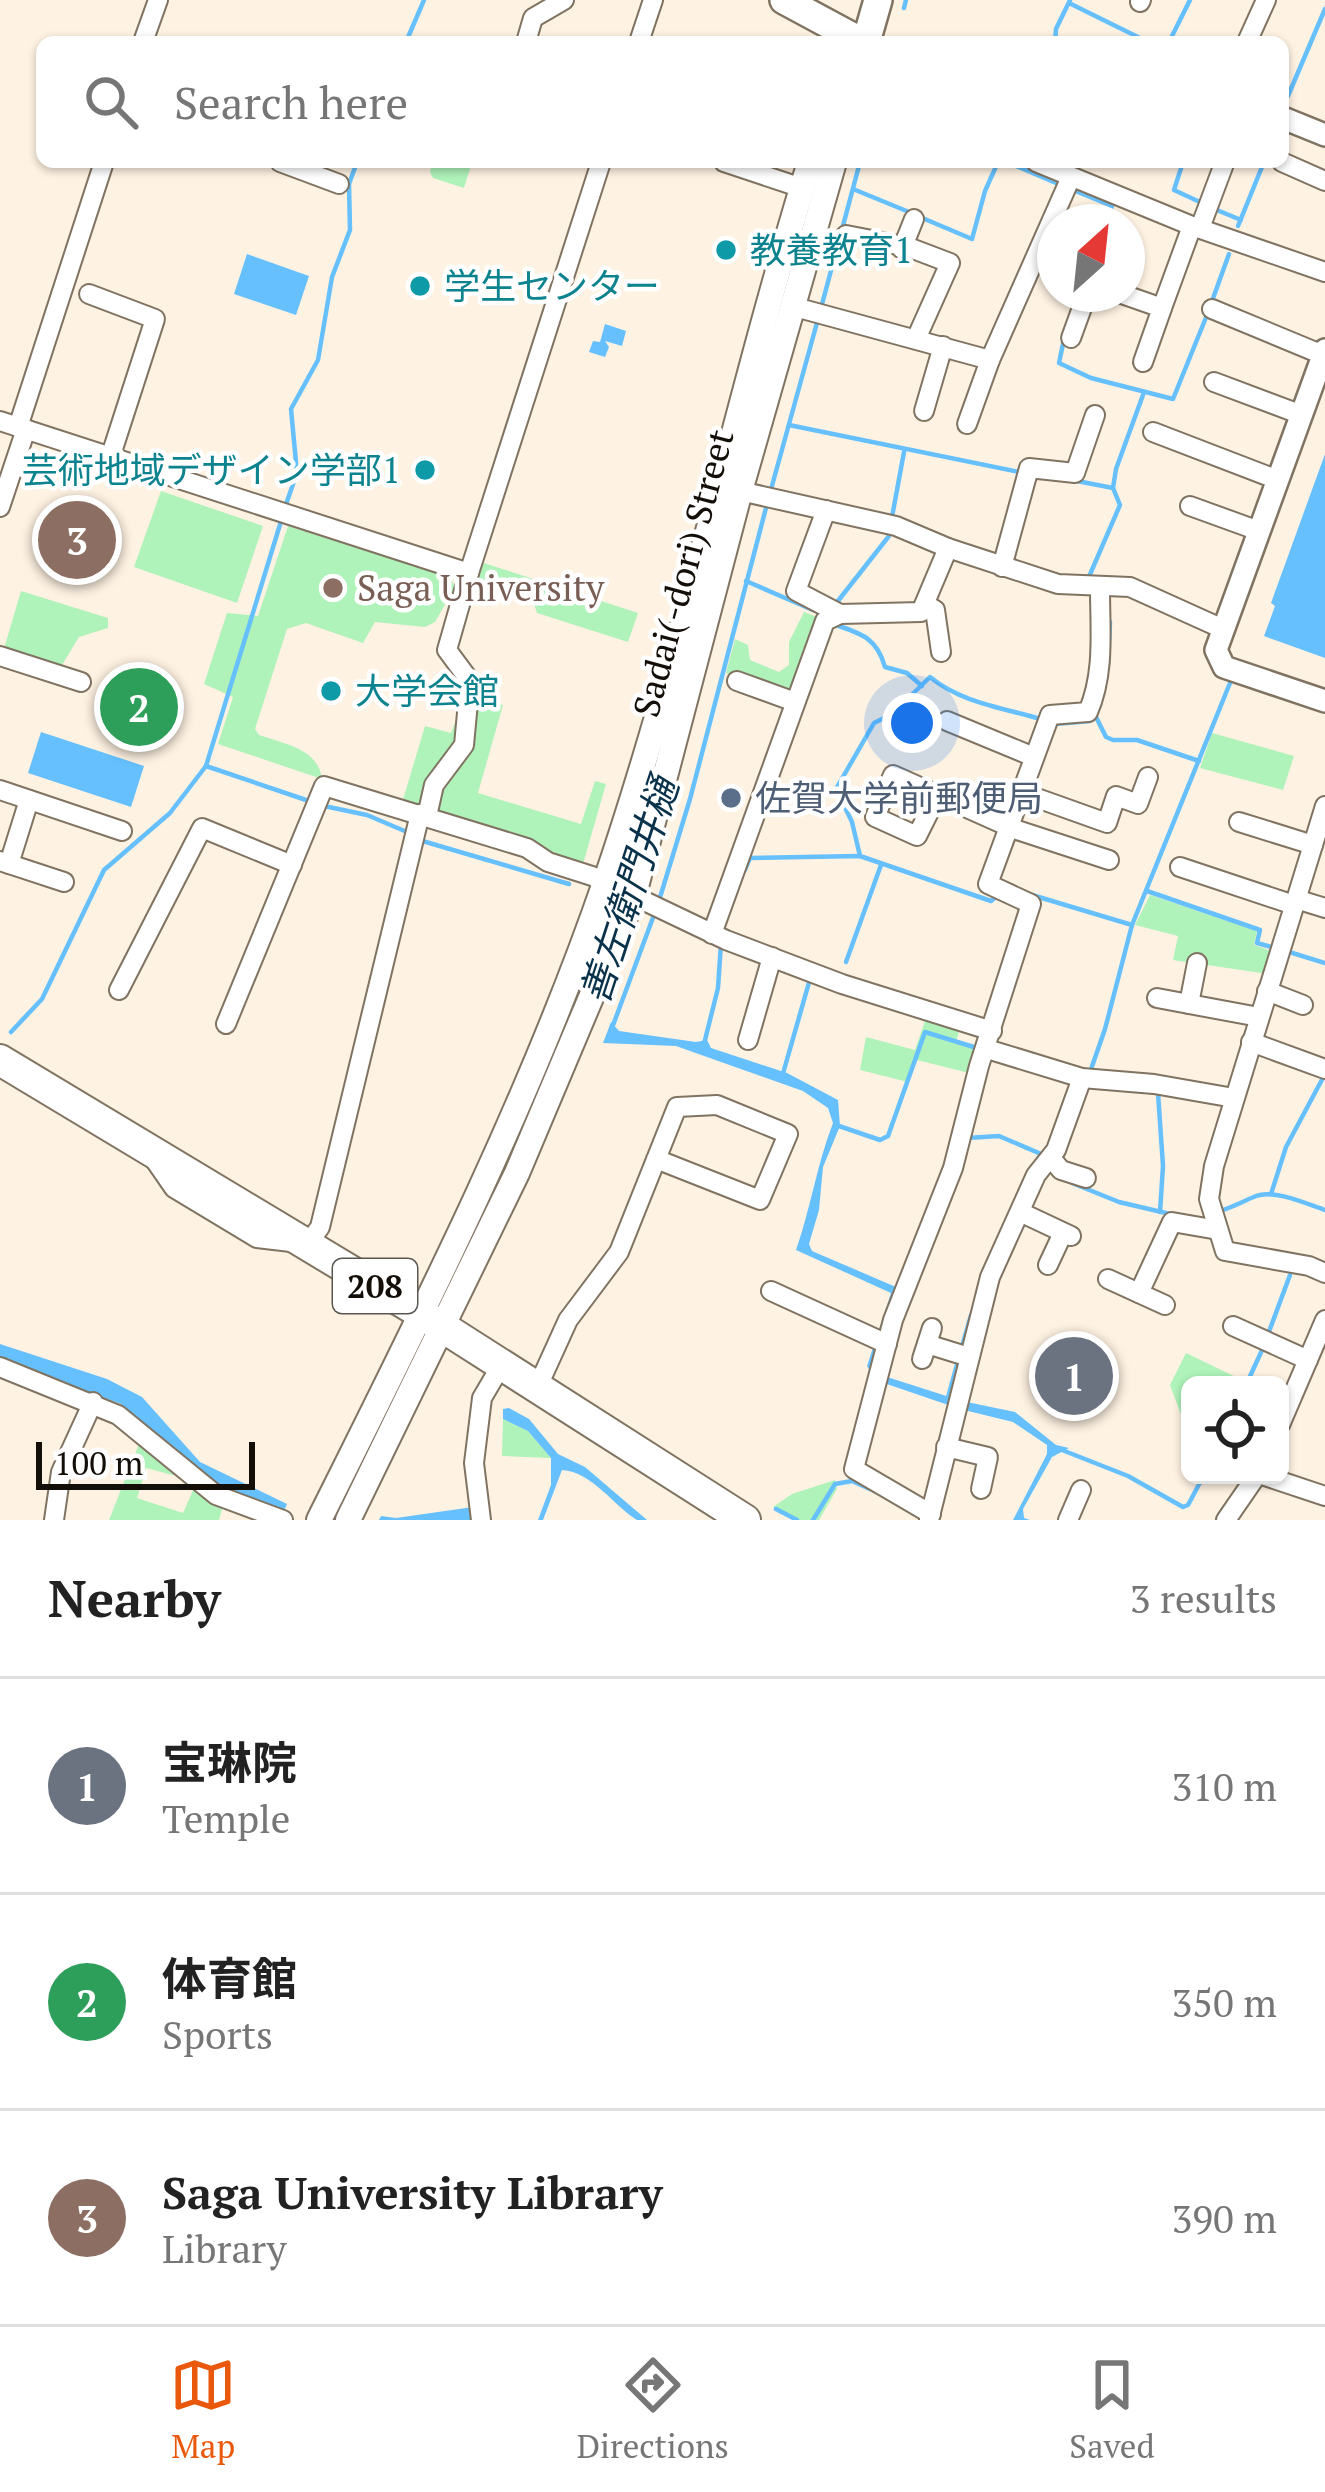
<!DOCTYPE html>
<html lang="en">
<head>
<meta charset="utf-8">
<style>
	body { margin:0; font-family:"PT Serif","Noto Sans JP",serif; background:#f2f2f2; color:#222 }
	.controls { position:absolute; right:36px; bottom:36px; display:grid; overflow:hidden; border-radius:18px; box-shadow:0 3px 9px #0004 }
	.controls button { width:108px; height:108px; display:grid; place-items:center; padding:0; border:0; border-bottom:3px solid #e0e0e0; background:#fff; color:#222; font:60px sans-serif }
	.compass { position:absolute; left:1037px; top:204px; width:108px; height:108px; border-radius:50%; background:#fff; box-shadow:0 3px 9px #0004; rotate:27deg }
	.scale { position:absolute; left:36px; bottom:30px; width:219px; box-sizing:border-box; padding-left:12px; border:6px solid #130e07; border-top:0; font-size:33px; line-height:42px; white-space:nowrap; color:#130e07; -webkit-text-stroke:9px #fff; paint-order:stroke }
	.you { position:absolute; left:912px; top:723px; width:42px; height:42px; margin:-30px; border:9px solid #fff; border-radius:50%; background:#1a73e8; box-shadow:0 0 0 18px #1a73e833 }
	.badge { display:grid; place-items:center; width:78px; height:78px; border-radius:50%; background:#ea580c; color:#fff; font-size:39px; font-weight:700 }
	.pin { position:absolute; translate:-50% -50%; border:6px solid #fff; box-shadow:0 3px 12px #0006 }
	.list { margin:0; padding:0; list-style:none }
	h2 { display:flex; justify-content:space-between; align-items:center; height:156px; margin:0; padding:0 48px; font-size:51px }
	h2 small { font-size:39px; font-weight:400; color:#767676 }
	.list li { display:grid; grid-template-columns:78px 1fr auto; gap:36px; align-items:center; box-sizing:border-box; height:216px; padding:0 48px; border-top:3px solid #e0e0e0 }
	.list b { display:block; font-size:45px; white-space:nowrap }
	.list p { margin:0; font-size:39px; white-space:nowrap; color:#767676 }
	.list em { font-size:39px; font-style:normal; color:#767676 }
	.icon { flex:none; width:66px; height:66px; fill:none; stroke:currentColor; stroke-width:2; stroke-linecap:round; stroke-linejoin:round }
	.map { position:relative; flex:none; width:1325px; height:1520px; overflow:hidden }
	.search { position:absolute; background:#fff; box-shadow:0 3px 9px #0004; left:36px; right:36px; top:36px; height:132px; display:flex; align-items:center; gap:30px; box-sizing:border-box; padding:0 42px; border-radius:18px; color:#767676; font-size:45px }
	.sheet { height:804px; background:#fff }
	nav { display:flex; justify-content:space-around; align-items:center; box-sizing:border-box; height:168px; border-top:3px solid #e0e0e0; background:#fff; font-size:33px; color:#767676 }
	nav a { display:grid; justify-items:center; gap:6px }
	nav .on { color:#ea580c }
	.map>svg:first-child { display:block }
	.green { fill:#aff2ba }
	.water { fill:#65c0fd }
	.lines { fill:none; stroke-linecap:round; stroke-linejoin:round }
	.stream { stroke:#65c0fd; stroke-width:4.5 }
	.minor-casing { stroke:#807361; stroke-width:22 }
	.tertiary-casing { stroke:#807361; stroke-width:26 }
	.secondary-casing { stroke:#807361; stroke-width:28 }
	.primary-casing { stroke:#807361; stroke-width:32 }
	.trunk-casing { stroke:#807361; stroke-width:34 }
	.minor { stroke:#fff; stroke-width:18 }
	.tertiary { stroke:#fff; stroke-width:21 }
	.secondary { stroke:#fff; stroke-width:24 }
	.primary { stroke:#fff; stroke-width:27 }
	.trunk { stroke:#fff; stroke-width:30 }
	.culture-dot { fill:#0f9aa8; stroke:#fff; stroke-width:4.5 }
	.education-dot { fill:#8d6e63; stroke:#fff; stroke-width:4.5 }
	.service-dot { fill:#5c6f8a; stroke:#fff; stroke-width:4.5 }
	.labels { text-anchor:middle; stroke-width:9; stroke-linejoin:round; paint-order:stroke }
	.shield { fill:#fff; stroke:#5a5651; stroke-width:3 }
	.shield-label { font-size:33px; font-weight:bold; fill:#130e07 }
	.culture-label { font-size:36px; fill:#0d838f; stroke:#fff; text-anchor:start }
	.street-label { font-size:36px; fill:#130e07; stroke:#fff }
	.education-label { font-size:36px; fill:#785e54; stroke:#fff; text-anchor:start }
	.service-label { font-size:36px; fill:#4e5e75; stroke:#fff; text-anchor:start }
	.water-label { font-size:39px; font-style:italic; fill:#0a334b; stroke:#fff }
</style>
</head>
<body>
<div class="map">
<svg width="1325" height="1520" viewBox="0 0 1325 1520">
	<rect width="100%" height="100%" fill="#fef2e2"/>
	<g class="green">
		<path d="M433,162H472L464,188L433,178L430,172Z"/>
		<path d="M161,491L263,526L237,603L134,567Z"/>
		<path d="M288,526L450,577L455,587L435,622L425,627L375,622L363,643L306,623L287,629L255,729L259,735C284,744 318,748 322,779L218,744L233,697L204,684L227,613L258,616Z"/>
		<path d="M481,562L638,613L628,642L537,613L531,595L477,578Z"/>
		<path d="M21,591L108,618V628L79,637L59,670L3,652Z"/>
		<path d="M804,612L820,618L792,698L726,673L735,639L748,645L750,660L779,672L789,665V642Z"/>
		<path d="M466,694L503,705L478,793L581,824L595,781L606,784L583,864L402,803L425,726L451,733Z"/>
		<path d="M1212,733L1294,756L1283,790L1200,768Z"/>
		<path d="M1150,895L1257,931L1254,945L1275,952L1268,974L1173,960L1178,936L1135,925Z"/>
		<path d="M926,1018L960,1028L956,1042L975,1050L969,1073L917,1060L908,1082L860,1070L866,1037L915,1050Z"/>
		<path d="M1186,1353L1244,1381L1242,1385H1190V1421L1182,1417L1170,1385Z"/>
		<path d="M503,1419L528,1431L551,1458L502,1456Z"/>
		<path d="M141,1439L180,1477L146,1468L137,1498L183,1513L194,1488L224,1503L219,1520H109Z"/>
		<path d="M835,1480L837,1489L819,1520H795L773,1507L792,1494Z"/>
	</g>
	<g class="water">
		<path d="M247,254L309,276L296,315L234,294Z"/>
		<path d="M605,324L626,331L622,346L605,341L609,347L605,357L589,352L593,341L600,342Z"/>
		<path d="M1325,454V658L1264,636L1275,606L1271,603Z"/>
		<path d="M41,732L144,766L131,807L28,773Z"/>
		<path d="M611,1022L619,1031L696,1042L707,1040L711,1048L787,1073L838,1100L840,1126L823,1167L819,1210L809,1244L812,1251L896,1287L898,1295L884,1376L962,1401L1015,1412L1056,1445L1069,1448L1052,1457L1023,1509L1024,1518L1030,1520H1013L1047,1454V1445L1013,1422L960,1409L875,1380L867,1366L891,1293L796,1250C811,1207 817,1164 833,1123L828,1108L803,1091L676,1046L603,1043Z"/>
		<path d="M0,1344L107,1379L142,1397L200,1462L287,1504L283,1513L261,1507L194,1470L121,1404L0,1359Z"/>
		<path d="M509,1408L529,1419L558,1454L585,1467L647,1520H637C613,1505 592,1472 562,1470L543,1520H538L551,1485V1458L528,1431L503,1419V1409Z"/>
		<path d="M473,1507L478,1520H379L381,1516L396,1518Z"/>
	</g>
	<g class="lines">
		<g class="stream">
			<path d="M1069,3L1148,42"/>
			<path d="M904,8L906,0"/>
			<path d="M406,42L424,0"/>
			<path d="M1055,42L1056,29L1070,0"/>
			<path d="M1169,42L1190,0"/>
			<path d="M1288,96L1325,9"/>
			<path d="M1007,162L1063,186"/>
			<path d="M1183,162L1174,190L1202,203"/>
			<path d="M853,189L909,212"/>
			<path d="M1073,190L1112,206L1106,222"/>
			<path d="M1212,208L1241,220"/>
			<path d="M920,217L972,239L985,191L998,162"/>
			<path d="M1238,226L1264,162"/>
			<path d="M1211,304L1229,254"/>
			<path d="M821,308L860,162"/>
			<path d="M1064,339L1059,363L1091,378L1173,399L1207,315"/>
			<path d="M789,425L1024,473"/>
			<path d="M1077,481L1113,488"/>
			<path d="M770,493L818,319"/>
			<path d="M285,507L297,473L291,409L318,360L332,277L350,230L349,184L357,162"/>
			<path d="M892,517L904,452"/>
			<path d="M1088,579L1120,505L1113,488L1116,469L1143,395"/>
			<path d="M746,581L813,610"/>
			<path d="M834,606L889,536L890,528"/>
			<path d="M836,625C863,634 877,639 885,667L907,673L922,686"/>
			<path d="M1108,665L1110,622"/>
			<path d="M1096,717L1106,737L1113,740H1137L1199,761"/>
			<path d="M1055,724L1090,721L1100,705"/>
			<path d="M206,766L309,801"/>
			<path d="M324,806L367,815L407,832"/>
			<path d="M419,840L569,884"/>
			<path d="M860,856L852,822L836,789L874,723L892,714L930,677C963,704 1005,708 1044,720"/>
			<path d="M745,870L750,858L860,856L991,901L997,896"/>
			<path d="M1147,891L1260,930L1257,943L1275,948"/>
			<path d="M1032,895L1132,925L1230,683"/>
			<path d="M658,904L690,799L767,504"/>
			<path d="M1286,951L1325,963"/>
			<path d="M846,962L881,865"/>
			<path d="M612,1028L654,915"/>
			<path d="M11,1032L42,999L104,870L170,813L206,766L282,518"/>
			<path d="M704,1044L718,988L721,943"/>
			<path d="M1089,1075L1105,1029L1132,925"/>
			<path d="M782,1077L810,979"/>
			<path d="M1158,1093L1163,1166L1160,1212"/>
			<path d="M839,1126L880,1140L888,1136L925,1032L977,1048"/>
			<path d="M967,1138L999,1136L1041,1154"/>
			<path d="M1072,1183L1119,1202L1170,1214"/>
			<path d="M1271,1194L1286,1147L1325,1074"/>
			<path d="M1220,1211C1233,1207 1244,1201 1256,1196C1274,1189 1307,1204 1325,1210"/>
			<path d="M1008,1252L1025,1222"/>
			<path d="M1267,1337L1290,1275"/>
			<path d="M961,1350L971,1315"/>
			<path d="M1246,1385L1263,1348"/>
			<path d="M947,1401L958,1361"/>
			<path d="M1062,1450L1128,1476L1183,1507L1188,1505L1204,1475"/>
			<path d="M776,1509L797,1520"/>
			<path d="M813,1520L835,1484L852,1481L879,1493"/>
		</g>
		<g class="minor-casing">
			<g id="minor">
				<path d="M1140,2L1141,0"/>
				<path d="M143,42L158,0"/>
				<path d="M526,42L533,18L564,0"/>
				<path d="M639,42L653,0"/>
				<path d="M1247,42L1266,0"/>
				<path d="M280,162L339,184"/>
				<path d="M724,162L802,188"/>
				<path d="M1036,162L1192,226L1325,272"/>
				<path d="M1282,162L1325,181"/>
				<path d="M1200,228L1224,164"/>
				<path d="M846,235L908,247L950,263L916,339"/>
				<path d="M902,249L914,219"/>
				<path d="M89,294L155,319L111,455"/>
				<path d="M1122,294L1162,308L1143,362"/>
				<path d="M795,307L990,360L1071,177"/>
				<path d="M1162,308L1192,226"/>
				<path d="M1212,309L1323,355"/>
				<path d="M1071,338L1087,294"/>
				<path d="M1214,382L1302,415"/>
				<path d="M924,411L943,346"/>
				<path d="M0,421L469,573L601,162"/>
				<path d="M967,424L990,360"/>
				<path d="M18,427L104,162"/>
				<path d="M1153,432L1278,480"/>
				<path d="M740,491L896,526L948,548L1058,584L1130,587L1223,629"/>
				<path d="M1190,506L1259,531"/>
				<path d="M0,507L26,429"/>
				<path d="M826,510L796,591L840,614"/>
				<path d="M1002,567L1029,468L1075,473L1095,415"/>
				<path d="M925,604L935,610L941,652"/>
				<path d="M0,656L81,682"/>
				<path d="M737,681L795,702"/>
				<path d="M947,721L1034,757"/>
				<path d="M0,790L122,831"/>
				<path d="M1020,792L1107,823L1116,796L1138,804L1148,777"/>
				<path d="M937,796L917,836L875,817L893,775L1014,829L1109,860"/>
				<path d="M1325,806L1214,1166L1209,1199L1225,1251L1309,1266L1325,1273"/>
				<path d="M427,816L434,785L464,745L470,681L447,650L469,573"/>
				<path d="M1239,822L1313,845"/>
				<path d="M0,861L64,882"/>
				<path d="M9,864L29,800"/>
				<path d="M1180,867L1294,905"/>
				<path d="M1296,899L1325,908"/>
				<path d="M712,934L825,621L840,614L921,612L948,548"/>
				<path d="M119,990L202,828L292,865"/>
				<path d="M1267,991L1303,1005"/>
				<path d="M1157,998L1259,1017"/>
				<path d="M1189,1004L1197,963"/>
				<path d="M226,1024L324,786L527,848L548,862L592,876L726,940L842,984L992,1031"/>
				<path d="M748,1040L772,957"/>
				<path d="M1251,1042L1325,1069"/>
				<path d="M987,1049L1082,1078L1154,1084L1234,1098"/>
				<path d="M1051,1158L1061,1170L1086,1178"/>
				<path d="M156,1162L174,1188L257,1238L308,1244L320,1227L420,814"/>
				<path d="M1020,1212L1071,1236"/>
				<path d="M1048,1265L1063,1233"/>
				<path d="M1108,1279L1165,1305"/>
				<path d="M771,1291L887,1344"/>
				<path d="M1139,1293L1172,1222L1218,1230"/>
				<path d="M1233,1326L1308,1360"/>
				<path d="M927,1344L969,1357"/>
				<path d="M922,1359L932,1328"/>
				<path d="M0,1367L118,1415L216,1495L283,1520"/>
				<path d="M538,1386L568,1320L619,1252L677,1107L717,1105L788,1134L760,1200L656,1159"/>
				<path d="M1280,1425L1325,1320"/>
				<path d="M946,1447L988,1457L981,1489"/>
				<path d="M1262,1475L1325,1496"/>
				<path d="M931,1514L854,1469L893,1320L953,1168L979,1066L1031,904L988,884L1050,715L1088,712C1105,673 1100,630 1100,589"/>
				<path d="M54,1520L61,1472L93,1402"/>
				<path d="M481,1520L474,1463L482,1398L502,1364"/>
				<path d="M929,1520L990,1277L1036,1175L1056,1150L1082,1078"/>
				<path d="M1068,1520L1081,1490"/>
				<path d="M1226,1520L1257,1475"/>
			</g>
		</g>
		<g class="tertiary-casing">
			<g id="tertiary">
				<path d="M1283,118L1325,135"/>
				<path d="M1325,350L1216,650L1224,667L1325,701"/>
			</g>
		</g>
		<g class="secondary-casing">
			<g id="secondary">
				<path d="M319,1520C423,1312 530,1101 606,880C686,645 737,399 810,162"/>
				<path d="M348,1520L517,1173L633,898L740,491L834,162"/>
			</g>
		</g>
		<g class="primary-casing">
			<g id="primary">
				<path d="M784,0L862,42"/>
				<path d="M866,42L878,0"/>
			</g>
		</g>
		<g class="trunk-casing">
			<path id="trunk" d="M0,1060L419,1312L745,1520"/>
		</g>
		<use href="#minor" class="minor"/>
		<use href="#tertiary" class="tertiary"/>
		<use href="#secondary" class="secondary"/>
		<use href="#primary" class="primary"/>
		<use href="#trunk" class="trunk"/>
	</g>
	<g class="culture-dot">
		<circle cx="726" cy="250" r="12"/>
		<circle cx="420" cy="286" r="12"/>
		<circle cx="425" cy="470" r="12"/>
		<circle cx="331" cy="691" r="12"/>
	</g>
	<circle class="education-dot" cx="333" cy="588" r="12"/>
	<circle class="service-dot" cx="731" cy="798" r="12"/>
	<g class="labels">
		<rect class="shield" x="333" y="1259" width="84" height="54" rx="9"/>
		<g class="shield-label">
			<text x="375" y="1298">208</text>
		</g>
		<g class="culture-label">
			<text x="750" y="263">教養教育1</text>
			<text x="444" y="299">学生センター</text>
			<text x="401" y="483" text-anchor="end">芸術地域デザイン学部1</text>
			<text x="355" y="704">大学会館</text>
		</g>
		<g class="street-label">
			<text transform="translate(683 573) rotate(-75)" y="13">Sadai(-dori) Street</text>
		</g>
		<g class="education-label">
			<text x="357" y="601">Saga University</text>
		</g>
		<g class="service-label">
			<text x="755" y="811">佐賀大学前郵便局</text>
		</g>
		<g class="water-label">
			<text transform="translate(629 891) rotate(-72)" y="14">善左衛門井樋</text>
		</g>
	</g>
</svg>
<div class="controls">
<button><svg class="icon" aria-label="locate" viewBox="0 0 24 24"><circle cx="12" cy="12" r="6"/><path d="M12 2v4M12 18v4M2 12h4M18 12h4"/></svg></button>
</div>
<svg class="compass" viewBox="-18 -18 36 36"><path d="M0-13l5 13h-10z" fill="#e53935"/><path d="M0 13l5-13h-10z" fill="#767676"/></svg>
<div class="scale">100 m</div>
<div class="you"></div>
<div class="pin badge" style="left:1074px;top:1376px;background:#6b7280">1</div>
<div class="pin badge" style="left:139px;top:707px;background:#2e9e5b">2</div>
<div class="pin badge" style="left:77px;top:540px;background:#8d6e63">3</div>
<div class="search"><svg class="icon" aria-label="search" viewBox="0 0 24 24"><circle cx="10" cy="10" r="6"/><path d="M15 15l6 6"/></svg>Search here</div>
</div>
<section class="sheet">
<h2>Nearby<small>3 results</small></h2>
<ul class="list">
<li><span class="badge" style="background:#6b7280">1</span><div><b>宝琳院</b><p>Temple</p></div><em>310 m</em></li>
<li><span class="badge" style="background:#2e9e5b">2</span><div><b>体育館</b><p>Sports</p></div><em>350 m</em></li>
<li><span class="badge" style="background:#8d6e63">3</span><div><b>Saga University Library</b><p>Library</p></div><em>390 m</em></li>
</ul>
</section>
<nav>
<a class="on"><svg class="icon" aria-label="map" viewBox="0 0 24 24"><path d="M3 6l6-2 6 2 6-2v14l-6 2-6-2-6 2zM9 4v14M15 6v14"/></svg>Map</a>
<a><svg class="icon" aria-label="directions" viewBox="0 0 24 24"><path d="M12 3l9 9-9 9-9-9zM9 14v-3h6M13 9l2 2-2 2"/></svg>Directions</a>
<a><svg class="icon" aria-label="saved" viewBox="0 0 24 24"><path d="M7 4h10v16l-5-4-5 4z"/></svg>Saved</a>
</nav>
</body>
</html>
